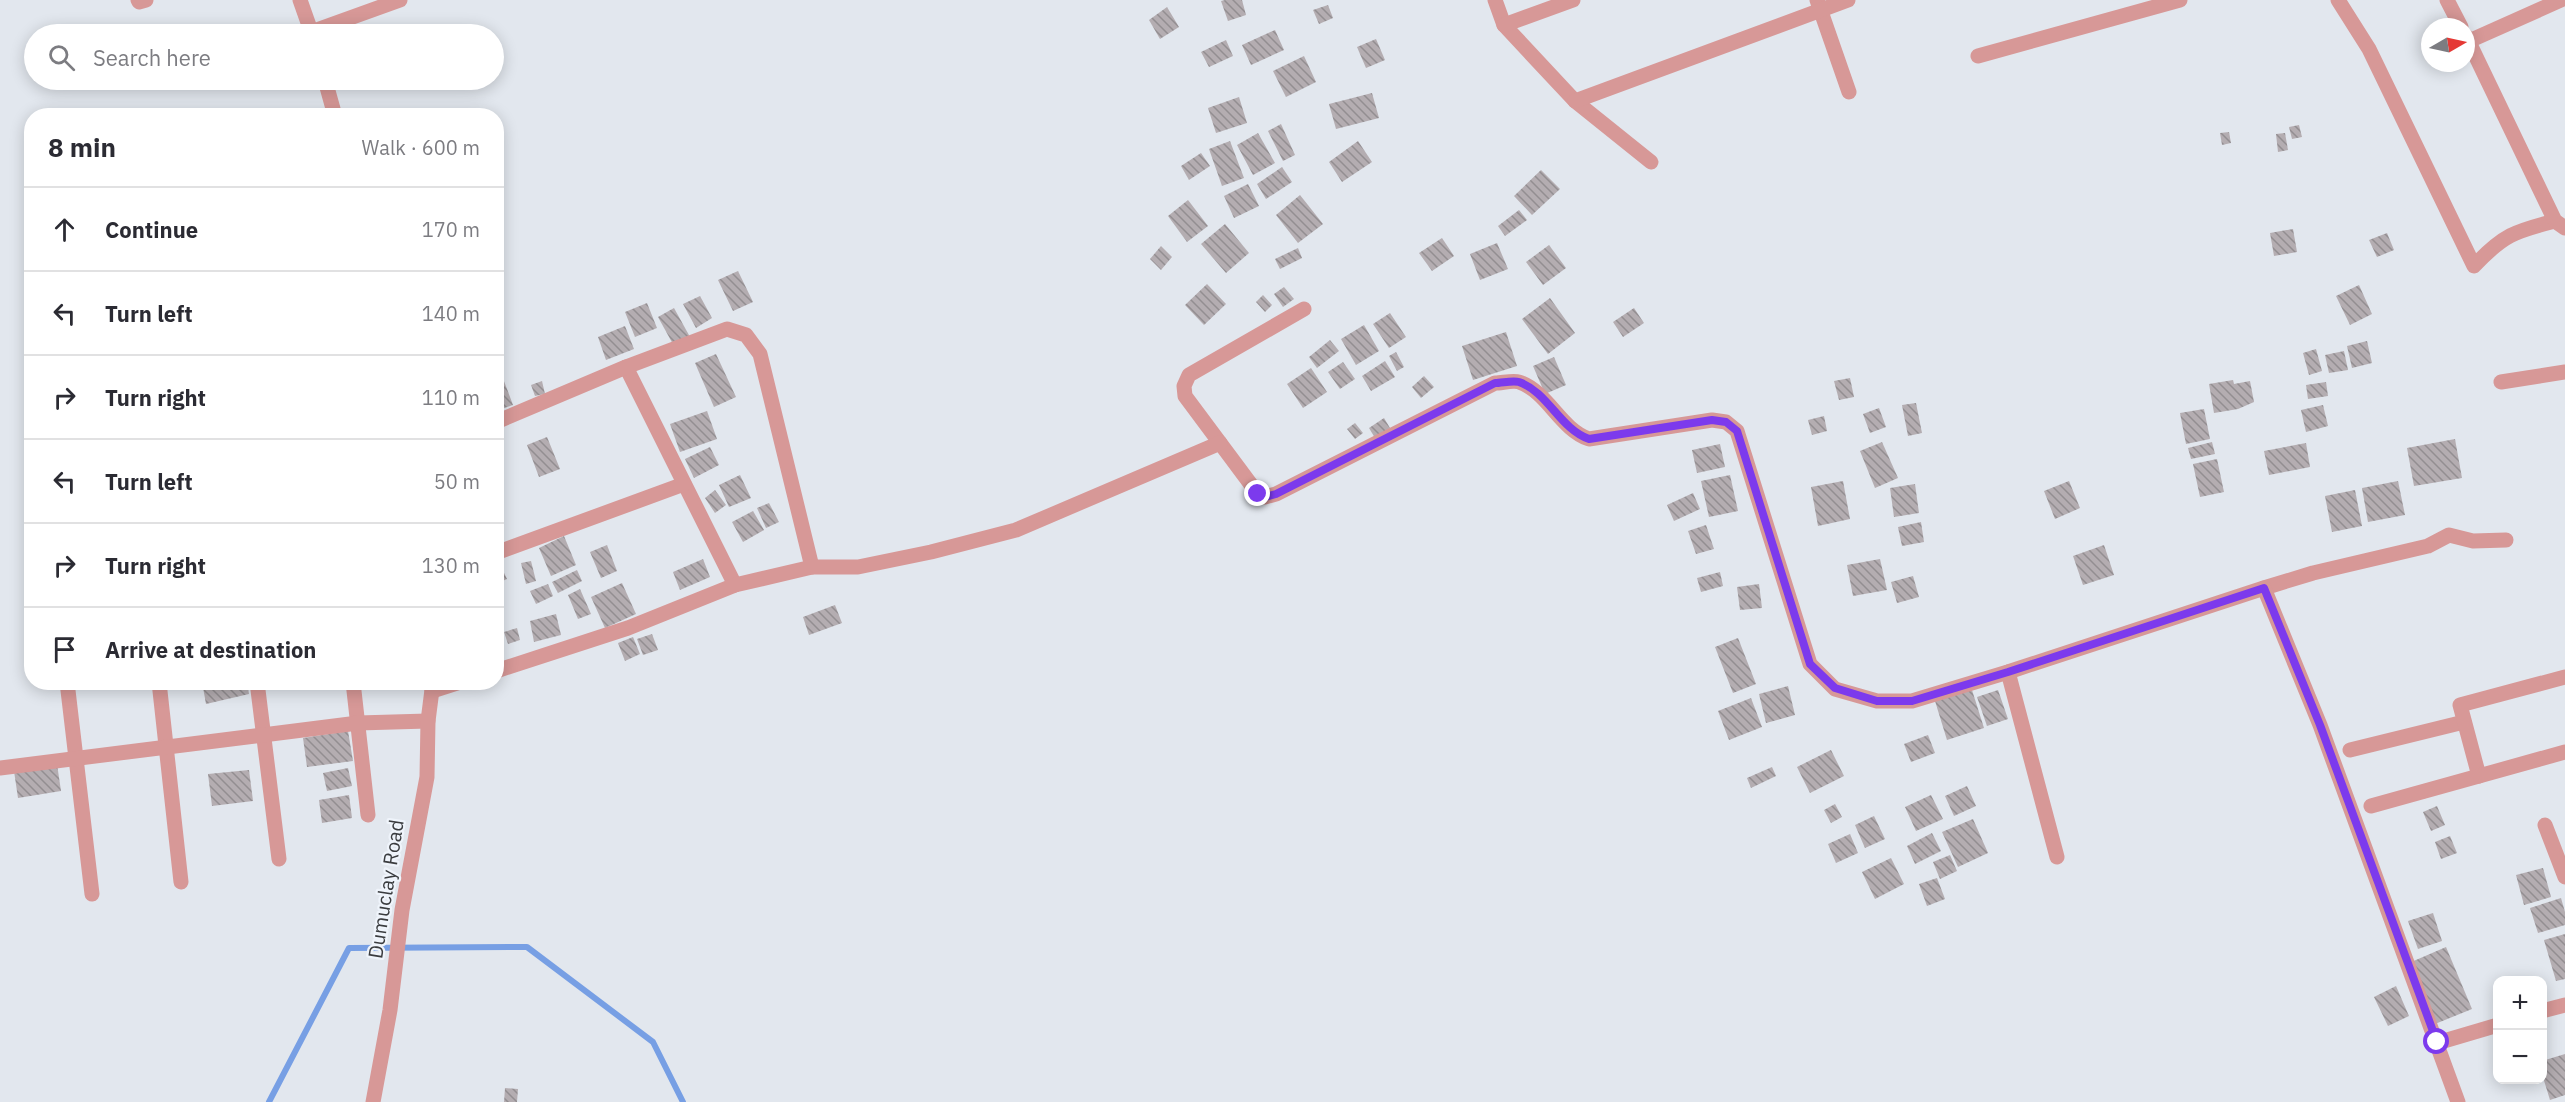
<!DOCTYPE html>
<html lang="en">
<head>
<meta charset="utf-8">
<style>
	body { margin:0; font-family:"IBM Plex Sans",sans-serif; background:#f7f7f7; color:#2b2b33 }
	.controls { position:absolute; right:18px; bottom:18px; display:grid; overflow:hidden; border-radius:12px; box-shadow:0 3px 15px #0003 }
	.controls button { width:54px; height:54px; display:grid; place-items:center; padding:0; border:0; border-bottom:2px solid #e1e1e2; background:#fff; color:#2b2b33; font:30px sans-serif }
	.compass { position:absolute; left:2421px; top:18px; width:54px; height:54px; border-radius:50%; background:#fff; box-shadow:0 3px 15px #0003; rotate:81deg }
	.stop { position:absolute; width:18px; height:18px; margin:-14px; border:4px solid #7c3aed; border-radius:50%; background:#fff }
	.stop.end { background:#7c3aed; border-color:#fff; box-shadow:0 2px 6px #0008 }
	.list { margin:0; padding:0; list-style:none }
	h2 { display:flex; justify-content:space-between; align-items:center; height:78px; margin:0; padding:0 24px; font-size:26px }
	h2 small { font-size:20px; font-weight:400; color:#7c7c81 }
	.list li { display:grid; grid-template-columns:39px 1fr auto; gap:18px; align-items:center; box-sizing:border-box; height:84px; padding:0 24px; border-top:2px solid #e1e1e2 }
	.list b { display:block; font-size:22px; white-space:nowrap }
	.list em { font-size:20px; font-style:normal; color:#7c7c81 }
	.icon { flex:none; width:33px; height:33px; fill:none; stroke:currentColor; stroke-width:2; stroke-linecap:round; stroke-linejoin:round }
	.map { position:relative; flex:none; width:2565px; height:1102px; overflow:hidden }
	.search { position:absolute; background:#fff; box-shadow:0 3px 15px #0003; left:24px; top:24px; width:480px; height:66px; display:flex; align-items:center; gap:15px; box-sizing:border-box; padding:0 21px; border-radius:33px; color:#7c7c81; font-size:22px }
	.panel { position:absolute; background:#fff; box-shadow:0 3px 15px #0003; left:24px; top:108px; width:480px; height:582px; border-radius:24px }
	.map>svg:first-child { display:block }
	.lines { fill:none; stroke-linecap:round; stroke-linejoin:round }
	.stream { stroke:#779fe4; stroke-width:6 }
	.building { fill:url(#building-back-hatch) }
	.minor { stroke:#d79897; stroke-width:15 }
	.route { stroke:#7c3aed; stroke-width:8 }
	.labels { text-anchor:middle; stroke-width:4.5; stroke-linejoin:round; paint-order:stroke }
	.street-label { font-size:20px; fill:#3a3c3f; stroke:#eff4fb }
</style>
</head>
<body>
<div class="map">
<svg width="2565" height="1102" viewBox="0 0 2565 1102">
	<defs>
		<pattern id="building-back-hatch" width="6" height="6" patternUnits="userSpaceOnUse" patternTransform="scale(1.5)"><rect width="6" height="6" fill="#b4adb1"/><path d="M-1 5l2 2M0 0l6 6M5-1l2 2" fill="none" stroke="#938e91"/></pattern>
	</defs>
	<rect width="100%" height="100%" fill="#e2e7ee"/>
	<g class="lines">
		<path class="stream" d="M269,1102L349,948L527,947L653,1042L683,1102"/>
	</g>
	<g class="building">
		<path d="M1225,0H1242L1246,15L1228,21L1221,1Z"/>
		<path d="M1328,5L1333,18L1319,24L1313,10Z"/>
		<path d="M1167,7L1179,27L1160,39L1149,20Z"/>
		<path d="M1275,30L1284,50L1251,65L1242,45Z"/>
		<path d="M1376,39L1385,60L1366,68L1357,47Z"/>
		<path d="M1226,40L1233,56L1209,67L1201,52Z"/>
		<path d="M1304,56L1316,82L1286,97L1273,71Z"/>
		<path d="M1372,93L1379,118L1336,129L1329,104Z"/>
		<path d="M1239,97L1247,123L1216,133L1208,108Z"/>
		<path d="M1281,124L1295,155L1283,161L1268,131Z"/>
		<path d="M2299,125L2302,137L2292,139L2289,127Z"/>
		<path d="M2229,132L2231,143L2222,145L2220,133Z"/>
		<path d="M1258,133L1275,163L1253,175L1237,145Z"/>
		<path d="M2285,133L2288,150L2278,152L2276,134Z"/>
		<path d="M1230,141L1244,178L1222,186L1209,149Z"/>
		<path d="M1358,141L1372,162L1342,182L1329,162Z"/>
		<path d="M1201,153L1210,166L1189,180L1181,166Z"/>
		<path d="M1282,167L1292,182L1266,199L1257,184Z"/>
		<path d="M1541,170L1560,189L1532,215L1514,196Z"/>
		<path d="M1248,184L1259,206L1234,218L1224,196Z"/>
		<path d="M1300,195L1323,224L1298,243L1276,215Z"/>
		<path d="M1188,200L1208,226L1187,242L1168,216Z"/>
		<path d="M1519,210L1527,220L1505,236L1498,226Z"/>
		<path d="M1225,224L1249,253L1226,273L1201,244Z"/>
		<path d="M2293,229L2297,252L2274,256L2270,233Z"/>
		<path d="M2387,233L2394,250L2377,257L2369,240Z"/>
		<path d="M1442,238L1454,256L1432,271L1419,253Z"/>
		<path d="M1497,243L1508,269L1480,280L1470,254Z"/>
		<path d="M1549,245L1566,268L1543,285L1526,262Z"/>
		<path d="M1161,246L1172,257L1161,270L1150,259Z"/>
		<path d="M1298,248L1302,258L1280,269L1275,259Z"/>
		<path d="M738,271L753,302L733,311L718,280Z"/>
		<path d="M1207,284L1226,304L1204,325L1185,305Z"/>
		<path d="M2359,285L2372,314L2350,325L2336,296Z"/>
		<path d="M1284,287L1294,299L1283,307L1274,294Z"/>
		<path d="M1263,295L1272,305L1265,312L1256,302Z"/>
		<path d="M700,296L712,318L696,328L683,304Z"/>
		<path d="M1550,298L1575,333L1548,354L1522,319Z"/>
		<path d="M647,303L657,328L635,337L625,312Z"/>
		<path d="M674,308L690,337L674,346L658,317Z"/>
		<path d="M1634,308L1644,323L1623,337L1613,322Z"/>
		<path d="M1390,313L1406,337L1389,348L1373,324Z"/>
		<path d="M1364,325L1379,351L1356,365L1341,339Z"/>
		<path d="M625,326L634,349L606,360L598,337Z"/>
		<path d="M1506,332L1517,366L1473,380L1462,346Z"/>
		<path d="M1330,340L1339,351L1317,368L1309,357Z"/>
		<path d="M2367,341L2372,363L2352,368L2347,346Z"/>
		<path d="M2316,349L2322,371L2309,375L2303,353Z"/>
		<path d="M2344,351L2348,370L2329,373L2325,355Z"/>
		<path d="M1396,352L1404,367L1397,371L1389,356Z"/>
		<path d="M716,354L736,397L714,407L695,363Z"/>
		<path d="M1554,357L1566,385L1545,394L1533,366Z"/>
		<path d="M496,360L513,405L496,411Z"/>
		<path d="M1385,361L1395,377L1371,391L1362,376Z"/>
		<path d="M1343,362L1355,379L1340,389L1328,372Z"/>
		<path d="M1311,368L1327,392L1303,408L1287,384Z"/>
		<path d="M1424,376L1434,387L1421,398L1412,387Z"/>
		<path d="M1850,378L1854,397L1839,400L1834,381Z"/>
		<path d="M2233,380L2234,384L2250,381L2254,402L2238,409L2214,413L2209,384Z"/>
		<path d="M542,381L545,394L535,396L531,385Z"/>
		<path d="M2326,382L2328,396L2308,399L2306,385Z"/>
		<path d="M1916,403L1922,433L1908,436L1902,405Z"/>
		<path d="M2323,405L2328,426L2306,432L2301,410Z"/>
		<path d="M1879,408L1886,427L1870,433L1863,414Z"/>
		<path d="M2204,409L2210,439L2186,444L2180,413Z"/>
		<path d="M707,411L717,439L680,452L670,424Z"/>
		<path d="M1824,416L1827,431L1812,435L1808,420Z"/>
		<path d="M1384,418L1390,428L1375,438L1369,428Z"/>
		<path d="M1355,423L1363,433L1355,439L1347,429Z"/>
		<path d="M547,437L560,469L539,477L527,445Z"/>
		<path d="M2455,439L2462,478L2414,486L2407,448Z"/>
		<path d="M1882,442L1898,478L1875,488L1860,451Z"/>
		<path d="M2212,442L2215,454L2191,459L2188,448Z"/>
		<path d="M2306,443L2310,467L2269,475L2264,451Z"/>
		<path d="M1720,444L1725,467L1697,473L1692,450Z"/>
		<path d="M710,447L719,465L694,478L685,459Z"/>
		<path d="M2217,459L2224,492L2200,497L2193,464Z"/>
		<path d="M740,475L751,498L729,507L719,485Z"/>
		<path d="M1730,475L1738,511L1709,517L1701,481Z"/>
		<path d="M1843,481L1850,519L1818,526L1811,487Z"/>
		<path d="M2069,481L2080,508L2055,519L2044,491Z"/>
		<path d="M2398,481L2405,515L2368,522L2362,488Z"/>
		<path d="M1915,484L1919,513L1894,517L1890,488Z"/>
		<path d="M715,490L726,505L715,513L705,498Z"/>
		<path d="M2355,490L2362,526L2332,532L2325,496Z"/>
		<path d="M1693,493L1700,509L1674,521L1667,505Z"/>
		<path d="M769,503L779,522L766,528L757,508Z"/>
		<path d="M753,511L764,530L743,542L732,522Z"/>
		<path d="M1921,522L1924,542L1902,546L1898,527Z"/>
		<path d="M1706,525L1714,549L1696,554L1688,531Z"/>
		<path d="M564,536L576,565L551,576L539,548Z"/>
		<path d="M607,545L617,571L601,578L590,552Z"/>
		<path d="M2104,545L2114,575L2083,585L2073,556Z"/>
		<path d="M496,556L507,579L496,584Z"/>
		<path d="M703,559L710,577L680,590L673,572Z"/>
		<path d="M1880,559L1887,590L1853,596L1847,565Z"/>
		<path d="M531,561L536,581L526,584L521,563Z"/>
		<path d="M577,570L582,581L558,593L552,582Z"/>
		<path d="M1720,572L1723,586L1701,592L1697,578Z"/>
		<path d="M1913,576L1919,597L1897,603L1891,582Z"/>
		<path d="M622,583L636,614L605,628L591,597Z"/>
		<path d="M548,584L553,596L536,604L530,591Z"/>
		<path d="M1759,584L1762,608L1740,610L1737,587Z"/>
		<path d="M580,589L591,614L578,619L568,595Z"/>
		<path d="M835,605L842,623L809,635L803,617Z"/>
		<path d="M556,614L561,635L534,642L530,621Z"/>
		<path d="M517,628L520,640L508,644L504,632Z"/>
		<path d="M652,634L658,650L643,655L637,639Z"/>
		<path d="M633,637L640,654L625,661L618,643Z"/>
		<path d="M1738,638L1756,684L1733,693L1715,647Z"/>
		<path d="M202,682H247L249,694L206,704Z"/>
		<path d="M1788,686L1795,715L1766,723L1759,694Z"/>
		<path d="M1972,690L1984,728L1947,740L1935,701Z"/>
		<path d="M1998,690L2008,719L1987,726L1977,697Z"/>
		<path d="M1751,698L1762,727L1729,740L1718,711Z"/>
		<path d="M348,731L353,761L307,767L303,738Z"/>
		<path d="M1928,735L1935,753L1911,762L1904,744Z"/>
		<path d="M1831,750L1844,776L1810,793L1797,767Z"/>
		<path d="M57,764L61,791L18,798L14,771Z"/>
		<path d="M1772,767L1776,776L1751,788L1747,778Z"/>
		<path d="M348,768L352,786L327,791L323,773Z"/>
		<path d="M249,770L253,801L212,806L208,774Z"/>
		<path d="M1967,786L1976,806L1954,816L1945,796Z"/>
		<path d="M349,795L352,818L322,823L319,800Z"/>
		<path d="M1931,795L1943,819L1916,831L1905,807Z"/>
		<path d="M1835,804L1842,817L1831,823L1824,810Z"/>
		<path d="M2437,806L2445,825L2431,831L2423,812Z"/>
		<path d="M1874,816L1885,839L1865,848L1855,825Z"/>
		<path d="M1973,819L1988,853L1958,867L1942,832Z"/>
		<path d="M1932,833L1941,851L1915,864L1907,846Z"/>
		<path d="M1850,834L1858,853L1836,863L1828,844Z"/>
		<path d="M2450,836L2457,853L2441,859L2435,842Z"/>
		<path d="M1950,855L1957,871L1940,879L1933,862Z"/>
		<path d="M1891,858L1904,884L1875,899L1862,872Z"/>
		<path d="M2543,868L2551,897L2524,905L2516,875Z"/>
		<path d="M1937,878L1945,899L1927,906L1919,884Z"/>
		<path d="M2561,898L2565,912V925L2538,933L2530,908Z"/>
		<path d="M2433,913L2442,941L2418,949L2408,921Z"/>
		<path d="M2565,934V979L2556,981L2544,940Z"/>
		<path d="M2446,947L2472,1009L2435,1024L2409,963Z"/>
		<path d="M2396,986L2409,1016L2388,1026L2374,997Z"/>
		<path d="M2565,1054V1095L2550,1100L2542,1074V1061Z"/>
		<path d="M505,1088L518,1089L517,1102H504Z"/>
	</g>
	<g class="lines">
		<g class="minor">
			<path d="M138,0L139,2L146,0"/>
			<path d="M300,0L312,34"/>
			<path d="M1495,0L1504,25L1575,101L1651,162"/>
			<path d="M1817,0L1849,92"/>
			<path d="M2338,0L2369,49L2474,266C2503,235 2515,231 2555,221"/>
			<path d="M2447,0L2461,27"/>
			<path d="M1504,25L1573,0"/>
			<path d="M311,32L400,0"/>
			<path d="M2466,36L2555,221L2565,228"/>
			<path d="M2469,41L2561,0"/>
			<path d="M1978,56L2180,0"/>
			<path d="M325,80L335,116"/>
			<path d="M1575,101L1848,0"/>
			<path d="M1304,309L1189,375L1184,386L1185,396L1258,494L1265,497L1276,494L1495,383C1502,383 1513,380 1519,382C1548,392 1560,429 1589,439L1712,420L1726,422L1737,431L1810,664L1835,689L1877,701H1912L2008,672L2264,588L2313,573L2428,546L2449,535L2473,541L2506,540"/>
			<path d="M626,367L735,585"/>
			<path d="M2501,382L2565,372"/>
			<path d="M496,422L626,367L727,329L746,335L760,354L812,567"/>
			<path d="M496,553L684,484"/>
			<path d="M2264,588L2320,725L2458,1102"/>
			<path d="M496,671L628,628L735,585L812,567H858L931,552L1016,530L1220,443"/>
			<path d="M2008,672L2057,857"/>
			<path d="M67,682L92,894"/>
			<path d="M159,682L181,882"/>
			<path d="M257,682L279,859"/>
			<path d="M353,682L368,815"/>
			<path d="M432,691L460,682"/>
			<path d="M2350,750L2464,722"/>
			<path d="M0,768L358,723L428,721"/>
			<path d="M2479,776L2460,705L2565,677"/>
			<path d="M2371,806L2565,752"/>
			<path d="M2545,825L2565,877"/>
			<path d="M2542,1011L2565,1005"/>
			<path d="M2437,1043L2498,1025"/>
			<path d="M373,1102L390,1010L402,910L427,777L428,721L433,682"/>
		</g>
	</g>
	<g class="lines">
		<path class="route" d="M1258,494L1265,497L1276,494L1495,383C1502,383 1513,380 1519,382C1548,392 1560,429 1589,439L1712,420L1726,422L1737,431L1810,664L1835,688L1877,701H1912L2008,672L2264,588L2320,725L2437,1042"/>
	</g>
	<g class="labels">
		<g class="street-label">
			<text transform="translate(386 889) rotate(-81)" y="7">Dumuclay Road</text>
		</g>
	</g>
</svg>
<div class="controls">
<button>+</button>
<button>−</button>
</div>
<svg class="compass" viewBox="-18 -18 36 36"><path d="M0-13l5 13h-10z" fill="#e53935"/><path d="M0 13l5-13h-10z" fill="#7c7c81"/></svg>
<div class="stop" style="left:2437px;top:1042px"></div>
<div class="stop end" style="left:1258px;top:494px"></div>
<div class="search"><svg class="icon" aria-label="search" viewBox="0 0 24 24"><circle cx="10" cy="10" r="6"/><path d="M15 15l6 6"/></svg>Search here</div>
<section class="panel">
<h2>8 min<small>Walk · 600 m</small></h2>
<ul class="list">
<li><svg class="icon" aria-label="ahead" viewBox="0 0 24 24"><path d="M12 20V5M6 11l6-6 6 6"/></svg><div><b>Continue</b></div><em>170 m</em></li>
<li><svg class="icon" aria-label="left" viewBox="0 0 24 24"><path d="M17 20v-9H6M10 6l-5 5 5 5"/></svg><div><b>Turn left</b></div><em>140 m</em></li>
<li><svg class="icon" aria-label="right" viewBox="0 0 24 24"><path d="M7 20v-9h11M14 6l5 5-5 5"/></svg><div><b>Turn right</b></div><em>110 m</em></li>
<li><svg class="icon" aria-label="left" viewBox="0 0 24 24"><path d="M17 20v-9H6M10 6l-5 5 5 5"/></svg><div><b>Turn left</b></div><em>50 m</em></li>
<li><svg class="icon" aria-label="right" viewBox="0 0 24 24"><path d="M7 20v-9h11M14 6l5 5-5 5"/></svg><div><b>Turn right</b></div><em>130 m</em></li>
<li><svg class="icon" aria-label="arrive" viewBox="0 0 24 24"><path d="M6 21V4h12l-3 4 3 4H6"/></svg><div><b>Arrive at destination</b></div></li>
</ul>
</section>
</div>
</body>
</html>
